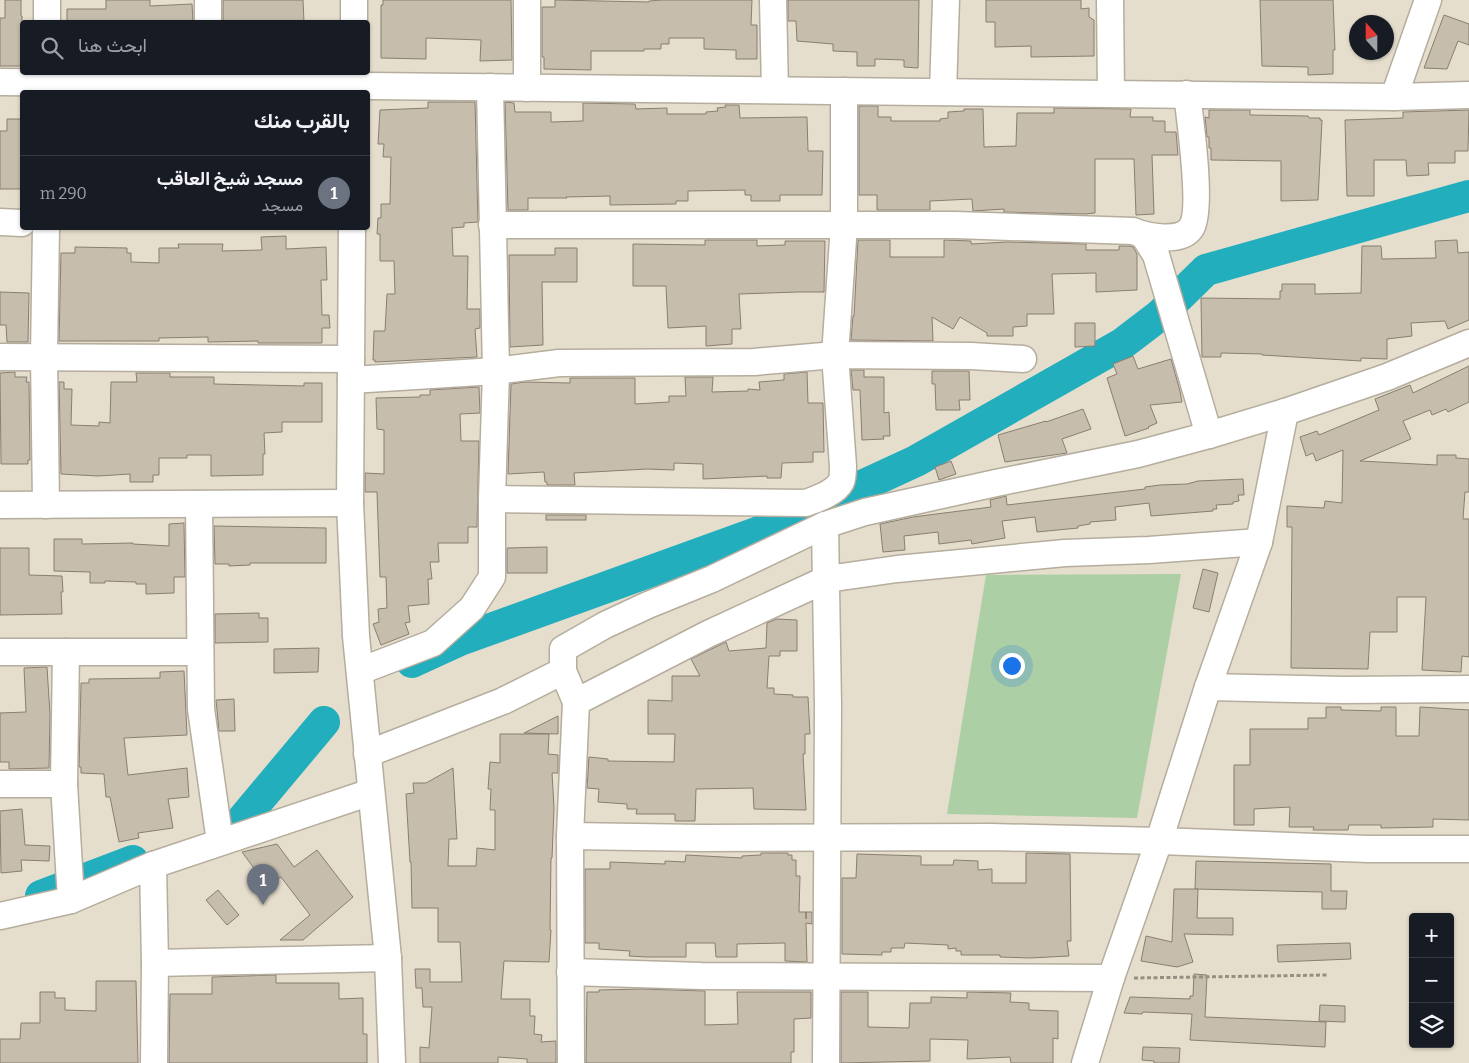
<!DOCTYPE html>
<html lang="ar">
<head>
<meta charset="utf-8">
<style>
	body { margin:0; font-family:Bitter,Vazirmatn,serif; background:#242831; color:#f1f3f6; direction:rtl }
	.controls { position:absolute; right:15px; bottom:15px; display:grid; overflow:hidden; border-radius:5px; box-shadow:0 1px 4px #0004 }
	.controls button { width:45px; height:45px; display:grid; place-items:center; padding:0; border:0; border-bottom:1px solid #363941; background:#171b24; color:#f1f3f6; font:25px sans-serif }
	.compass { position:absolute; left:1349px; top:15px; width:45px; height:45px; border-radius:50%; background:#171b24; box-shadow:0 1px 4px #0004; rotate:339deg }
	.you { position:absolute; left:1011px; top:665px; width:18px; height:18px; margin:-12px; border:4px solid #fff; border-radius:50%; background:#1a73e8; box-shadow:0 0 0 8px #1a73e833 }
	.badge { display:grid; place-items:center; width:32px; height:32px; border-radius:50%; background:#d93025; color:#fff; font-size:16px; font-weight:700 }
	.pin { position:absolute; translate:-50% -41px; filter:drop-shadow(0 1px 2px #0008) }
	.pin::after { content:''; position:absolute; top:26px; width:18px; height:15px; background:inherit; clip-path:polygon(0 0,100% 0,50% 100%) }
	.list { margin:0; padding:0; list-style:none }
	h2 { display:flex; justify-content:space-between; align-items:center; height:65px; margin:0; padding:0 20px; font-size:21px }
	h2 small { font-size:16px; font-weight:400; color:#9ea1a6 }
	.list li { display:grid; grid-template-columns:32px 1fr auto; gap:15px; align-items:center; box-sizing:border-box; height:75px; padding:0 20px; border-top:1px solid #363941 }
	.list b { display:block; font-size:19px; white-space:nowrap }
	.list p { margin:0; font-size:16px; white-space:nowrap; color:#9ea1a6 }
	.list em { font-size:16px; font-style:normal; color:#9ea1a6 }
	.icon { flex:none; width:28px; height:28px; fill:none; stroke:currentColor; stroke-width:2; stroke-linecap:round; stroke-linejoin:round }
	.map { position:relative; flex:none; width:1469px; height:1063px; overflow:hidden; direction:ltr }
	.search { position:absolute; background:#171b24; box-shadow:0 1px 4px #0004; left:20px; top:20px; width:350px; height:55px; display:flex; align-items:center; gap:12px; box-sizing:border-box; padding:0 18px; border-radius:5px; color:#9ea1a6; font-size:19px }
	.panel { position:absolute; background:#171b24; box-shadow:0 1px 4px #0004; left:20px; top:90px; width:350px; height:140px; border-radius:5px; direction:rtl }
	.map>svg:first-child { display:block }
	.pitch { fill:#accfa6 }
	.lines { fill:none; stroke-linecap:round; stroke-linejoin:round }
	.river { stroke:#22aebd; stroke-width:32 }
	.building { fill:#c6bdad; stroke:#887f71 }
	.minor-casing { stroke:#b5ad9d; stroke-width:29 }
	.path { stroke:#958f82; stroke-width:3; stroke-dasharray:4 2.5; stroke-linecap:butt }
	.minor { stroke:#fff; stroke-width:26 }
</style>
</head>
<body>
<div class="map">
<svg width="1469" height="1063" viewBox="0 0 1469 1063">
	<rect width="100%" height="100%" fill="#e6decd"/>
	<path class="pitch" d="M1181,574L1137,818L947,814L986,575Z"/>
	<g class="lines">
		<g class="river">
			<path d="M412,662L460,640L773,527L916,461L1122,344L1160,315L1206,270L1469,196"/>
			<path d="M242,820L324,722"/>
			<path d="M41,896L133,861"/>
		</g>
	</g>
	<g class="building">
		<path d="M5,0H21V16H22V66H0V18H5Z"/>
		<path d="M106,0H150V6L192,4L193,22H67V9H106Z"/>
		<path d="M223,0H303L304,22H223Z"/>
		<path d="M383,0H511L512,60L480,61L481,40L426,38V59L381,58V5H383Z"/>
		<path d="M555,0L649,2V1L662,0H752L751,25H757V59H736V50L704,49V38H669V44H661V49H644V51H591V70L544,69V57H542V7H555Z"/>
		<path d="M788,0H919L918,68L904,67V60L875,59V66H857V52L833,51V44L797,41L796,21H788Z"/>
		<path d="M986,0H1081V9L1089,8V17L1094,20V56L1031,57V46L995,47V22H986Z"/>
		<path d="M1260,0H1333L1335,50H1333V74L1308,75V67L1262,66Z"/>
		<path d="M1444,15L1469,24V45L1458,41L1447,69L1424,68Z"/>
		<path d="M428,102H475L478,222L464,223V227L452,228L453,256H468L467,309H480V328L475,329L477,357L375,362V360H373L374,331H385L387,294H395L394,261H380V234H377L378,218H381V204H390L391,157H383L384,144H378L380,110L428,108Z"/>
		<path d="M505,102L514,103L515,112H551V122L583,121V103L635,104L636,109L667,108V114H706V112L718,111L717,108L726,107L725,105H739L740,118L807,117L808,151H823L822,195H780V201H751V195H745V190L688,191V201H676V204L610,205V196L566,197L567,198H528V210H508Z"/>
		<path d="M859,106H878V117H891V121H940V119L948,118V112L964,111V109H983L984,147L1016,146L1017,113H1054V108L1131,109L1130,117H1153V121H1165V132H1176L1178,155H1152L1154,214L1136,215L1134,159H1095V213L1085,214L1004,212V209L973,211L972,199L930,201V210H877V195H859Z"/>
		<path d="M1209,110H1250V115L1308,116L1309,118H1320V120H1322L1318,200L1281,201V161L1211,160V148H1209V137H1207L1205,117L1209,118Z"/>
		<path d="M1469,110L1468,151H1455V163H1428L1429,175L1407,176L1406,160H1374V196H1347L1345,120L1403,118V112Z"/>
		<path d="M7,119H22V189H0V131H7Z"/>
		<path d="M286,236V249L326,247L327,280H321L322,315H329L330,328H322V343H258V341L208,342V337L159,338V341H59L61,253H75V247L127,248V253H131V262L159,263V248H179L178,244H223L222,251L262,250L261,237Z"/>
		<path d="M705,240H757V246L785,245V241H825L824,292H798L739,294L741,329H732V344L706,346V326L668,328L666,286H633V244L705,245Z"/>
		<path d="M858,240H890V257H944V240L971,241V244L1007,242L1086,244V250H1119V246H1130L1133,247L1137,254V290L1096,292V273L1052,274L1054,314H1027V326L1013,327V336H987V333L960,317L953,329L932,317L933,341L851,340L853,316H854Z"/>
		<path d="M1457,240L1458,253L1469,252V320L1448,329L1445,321L1411,323L1412,336L1387,339V359L1361,358V361L1262,355V354L1221,353V357H1202L1201,298L1280,299V291H1282V284H1315V294L1361,293L1362,246H1381L1382,259L1436,258L1435,241Z"/>
		<path d="M555,248H577V282H542L543,345L510,347L509,255H555Z"/>
		<path d="M0,292L29,293L28,342H7L6,325H0Z"/>
		<path d="M1075,323H1095V346L1075,347Z"/>
		<path d="M1133,356L1138,369L1171,359L1180,391L1182,402L1150,405L1157,423L1148,427L1149,428L1125,436L1107,378L1117,374L1113,364Z"/>
		<path d="M1469,366V402L1448,412L1446,409L1432,415L1430,410L1403,421L1411,439L1360,461L1437,465V455H1456V458L1469,459V492H1465L1463,519H1469V657L1462,656L1461,672L1422,670L1426,597H1397V632H1370L1368,669L1291,668L1292,527H1287V506L1324,508L1325,501L1342,503L1343,450L1316,461L1313,453L1306,456L1300,437L1317,431L1319,435L1379,410L1375,399L1410,385L1413,393Z"/>
		<path d="M851,370H864V377H884V413L889,412L890,436H883L884,439L862,440L860,390H853Z"/>
		<path d="M932,371H969L970,400H959L960,410H936L935,384H932Z"/>
		<path d="M15,372V377H27L26,382H29L30,460H28V464H1L0,373Z"/>
		<path d="M807,372L808,403H823L824,452H813V462L782,463L781,478H767V476L703,479V464L674,463V470L647,469L574,473L575,485H547V482H545L544,472L508,474L511,384L525,382L570,383V378H635V404L669,402V396H686L685,377H713L712,392L748,391V389L760,390L759,382L784,380V374Z"/>
		<path d="M136,373H170V377H214V384L304,386V383H322V422H282V432L264,433L265,454H263V475L211,476V455H187V458H159V475H153V482H130V474L98,476L61,474L59,382H64V389H72L71,425L99,426V422L110,423L111,382H137Z"/>
		<path d="M479,387L480,413L460,414L461,441H479L477,527H468V543H438L439,562H430L432,579H428L429,604L408,606L410,622L405,623L409,634L381,645L373,624L379,622L378,609L387,608L386,577H380L377,492H365V473L384,474V430L377,429L376,398L420,397V395H430V390Z"/>
		<path d="M1083,409L1091,429L1062,439L1067,453L1005,462L998,435L1046,421V422Z"/>
		<path d="M951,461L956,474L939,480L935,467Z"/>
		<path d="M1243,479L1244,495H1238L1239,501L1233,502V504L1216,505L1217,509H1213V511L1151,516L1149,503L1115,507L1116,520L1090,522V524L1078,526V528L1037,532L1035,517L1002,521L1005,538L972,544L971,540L939,544L938,532L904,536L905,550L883,552L880,524L913,517L991,507L990,500L1006,496L1007,505L1145,489V487L1160,485L1187,484L1198,481Z"/>
		<rect x="546" y="515" width="40" height="5"/>
		<path d="M184,523L185,577H174V593L146,594V584H136V582L105,581V583H90V572L54,571V539H82V544L133,543V544L169,546V524Z"/>
		<path d="M214,526L326,528V563H250V565L229,566V564H215Z"/>
		<path d="M547,547V573H507V548Z"/>
		<path d="M0,548H29V575L62,576L63,592H61L62,614L0,615Z"/>
		<path d="M1203,569L1218,573L1209,612L1193,608Z"/>
		<path d="M259,613V618H268V642L215,643V614Z"/>
		<path d="M777,619L797,620V651H780V656H769L767,688H774V694L793,695V697H808L810,734H805V754H803L806,810L754,809L753,788L696,789L695,821H675V814H636L637,809H627V804L598,802L599,789L587,788L589,757L608,759V761L674,762L675,734H648V700L672,701V676H700L691,659L726,642L729,651L766,648L767,623Z"/>
		<path d="M319,648L318,672L274,673V649Z"/>
		<path d="M47,667L50,714L49,768L9,769V762H0V713L26,712L24,668Z"/>
		<path d="M184,671L187,735L124,738L128,775L187,768L189,797L168,799L173,828L138,833L139,838L119,842L110,797H106L104,774L81,773V767H79L81,683H89V679L160,678V672Z"/>
		<path d="M234,699L235,731H219L216,700Z"/>
		<path d="M1326,707H1341V710L1381,711V707H1396V736H1419L1420,707L1469,710V820L1433,819V827L1381,828V825H1349L1348,830H1313L1314,827H1289L1290,807L1254,809V825H1234V765H1250V729H1308V718H1326Z"/>
		<path d="M558,716V734L524,733Z"/>
		<path d="M500,734H549L548,754L558,755V773H552L554,808L552,858H551L550,930H551L549,962L504,961L501,999H530V1016H535L534,1034L542,1035L541,1042L556,1041V1063H527V1059L498,1057V1063H420V1047L429,1048L432,1007H423L422,988H416L415,969H430V982H462L460,942H438V908H412L411,862H410L406,794L414,793L413,783H426L453,768L457,839H449L448,866H476L477,848L495,850V810H490L491,789H488L490,762L500,763Z"/>
		<path d="M22,809L25,845L50,846L49,861L21,860L22,871L1,873L0,811Z"/>
		<path d="M277,844L294,867L317,850L353,897L303,940H280L310,915L281,877L267,886L242,852Z"/>
		<path d="M761,853H788V855H792V860H796V876H800L799,912H806V919V912H812V924L806,923L807,962L785,961V943L737,944V957H716L715,943H686V957H646L629,956L630,951L599,949V943H585V869H610V862L665,864V861L685,862L686,855L742,858V856L761,855Z"/>
		<path d="M1026,853L1070,854L1071,941H1067L1069,956L1030,958L1000,957V955H961V951H956V948L948,949V945L905,943L904,948H891V952H882V955L842,954V878H856L857,854L921,856V865H953L954,860L978,861V870L992,869V883H1026Z"/>
		<path d="M1196,861L1331,864V891H1347L1346,909H1322V892L1195,889Z"/>
		<path d="M1174,889H1198L1197,918H1233V935L1184,934L1193,962L1177,967L1141,961L1146,936L1172,942Z"/>
		<path d="M218,890L239,915L227,925L206,900Z"/>
		<path d="M1350,943L1351,959L1278,962L1277,945Z"/>
		<path d="M1194,974L1207,975L1205,1017L1326,1022L1325,1047L1190,1040L1192,1014L1143,1012L1142,1014L1124,1013L1130,997L1190,999V996H1193Z"/>
		<path d="M276,975V983H339V999L363,998V1034H367V1063H169L170,994H212V977Z"/>
		<path d="M96,981H136L138,1063H0V1039H20L21,1023H40V992H55V998H65V1010L96,1011Z"/>
		<path d="M642,989L705,991V1025L738,1024L737,992H811V1018L794,1019V1052H791V1063H586L587,992H599V990Z"/>
		<path d="M841,992H868V1027L909,1028L910,1003H931V997L967,998V992L1011,993L1010,1002L1029,1003V1010L1058,1011V1039L1053,1038V1063H1011L1010,1057L967,1059L968,1040L930,1039V1061L841,1063Z"/>
		<path d="M1320,1005L1345,1006V1022L1319,1021Z"/>
		<path d="M1143,1047L1180,1048L1179,1063H1154V1061L1142,1060Z"/>
	</g>
	<g class="lines">
		<g class="minor-casing">
			<g id="minor">
				<path d="M773,0L775,90"/>
				<path d="M1110,0L1111,93"/>
				<path d="M47,22V0"/>
				<path d="M208,22V0"/>
				<path d="M354,22V0"/>
				<path d="M0,82L1394,97L1469,95"/>
				<path d="M527,88V0"/>
				<path d="M943,92L946,0"/>
				<path d="M1394,97L1428,0"/>
				<path d="M0,222L22,223"/>
				<path d="M492,225H955L1133,231C1147,237 1181,243 1191,228C1203,211 1190,119 1187,94"/>
				<path d="M352,228L350,503L356,636L388,958L392,1063"/>
				<path d="M1144,236L1156,255L1209,435"/>
				<path d="M0,357L351,359"/>
				<path d="M351,380L496,371L559,363L754,362L835,355L971,356L1023,359"/>
				<path d="M492,499L806,503C817,499 835,493 841,482C843,478 843,470 843,466L835,355L844,225V91"/>
				<path d="M199,504L201,709L220,842"/>
				<path d="M0,505L350,503"/>
				<path d="M46,505L44,356L46,228"/>
				<path d="M825,525L828,706L826,1063"/>
				<path d="M0,652H199"/>
				<path d="M66,652L64,784L71,900"/>
				<path d="M360,671L433,643L472,608L492,577V499L496,371L490,87"/>
				<path d="M1208,687L1343,690L1469,689"/>
				<path d="M576,702L708,634L827,579L897,569L1065,553L1149,550L1259,542"/>
				<path d="M367,754L503,701L563,671"/>
				<path d="M0,784H64"/>
				<path d="M570,836L702,838L991,837L1159,841L1368,849H1469"/>
				<path d="M153,865L155,963L154,1063"/>
				<path d="M0,916L71,900L153,865L371,792"/>
				<path d="M155,963L388,958"/>
				<path d="M570,972L701,976L1111,978"/>
				<path d="M571,1063L570,836L576,702L563,671V649L605,625L648,605L712,579L825,525L865,512L996,483L1138,454L1209,435L1285,412L1387,377L1469,343"/>
				<path d="M1085,1063L1111,978L1159,841L1208,687L1259,542L1285,412"/>
			</g>
		</g>
		<path class="path" d="M1134,978L1328,975"/>
		<use href="#minor" class="minor"/>
	</g>
</svg>
<div class="controls">
<button>+</button>
<button>−</button>
<button><svg class="icon" aria-label="layers" viewBox="0 0 24 24"><path d="M12 4l9 5-9 5-9-5zM3 14l9 5 9-5"/></svg></button>
</div>
<svg class="compass" viewBox="-18 -18 36 36"><path d="M0-13l5 13h-10z" fill="#e53935"/><path d="M0 13l5-13h-10z" fill="#9ea1a6"/></svg>
<div class="you"></div>
<div class="pin badge" style="left:263px;top:905px;background:#6b7280">1</div>
<div class="search"><svg class="icon" aria-label="search" viewBox="0 0 24 24"><circle cx="10" cy="10" r="6"/><path d="M15 15l6 6"/></svg>ابحث هنا</div>
<section class="panel">
<h2>بالقرب منك<small></small></h2>
<ul class="list">
<li><span class="badge" style="background:#6b7280">1</span><div><b>مسجد شيخ العاقب</b><p>مسجد</p></div><em>290 m</em></li>
</ul>
</section>
</div>
</body>
</html>
